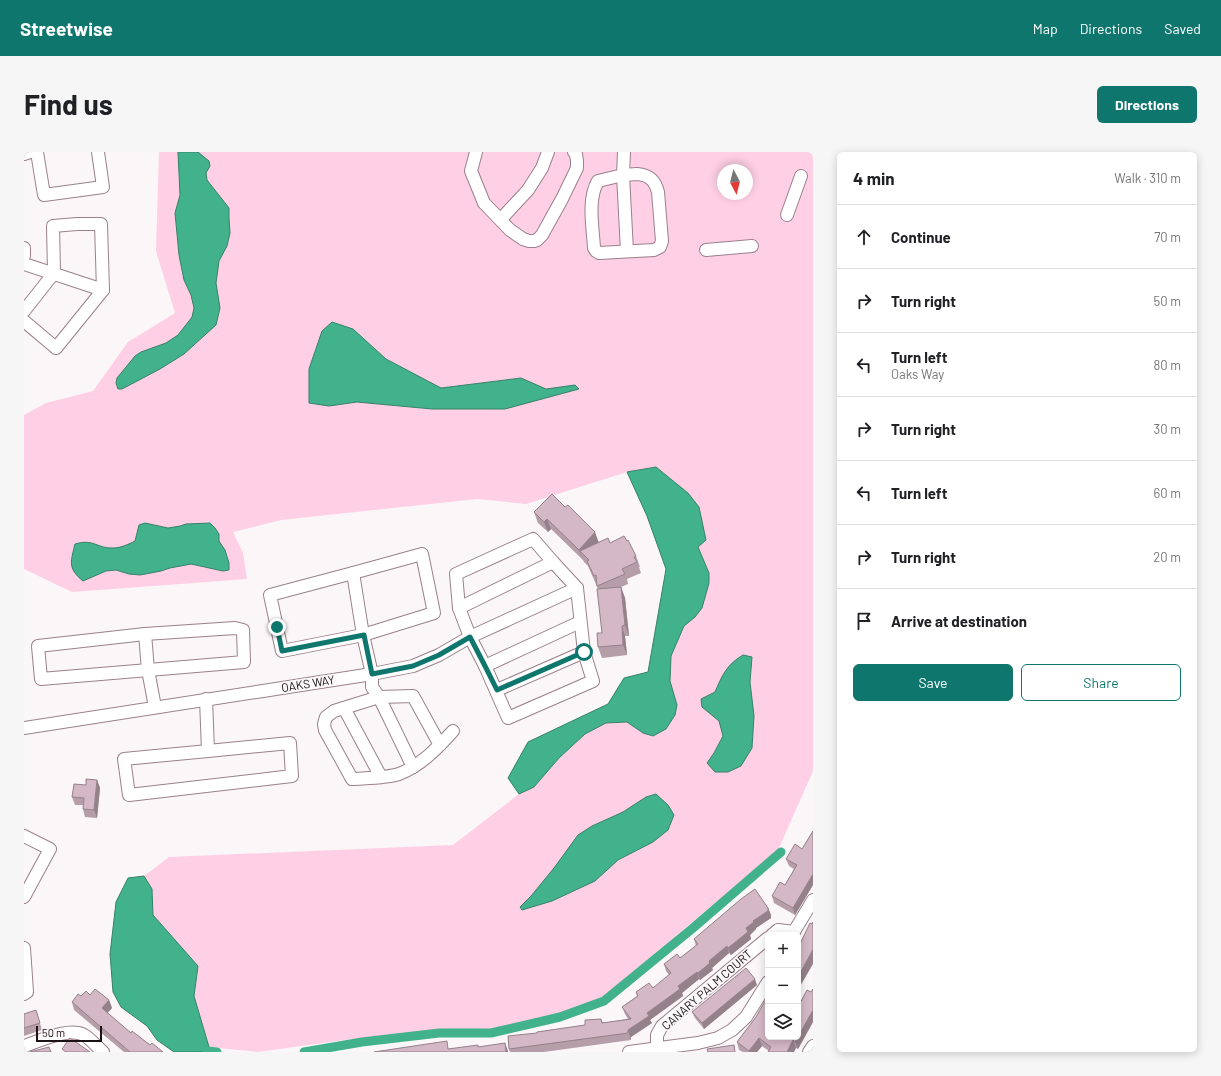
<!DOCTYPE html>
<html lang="en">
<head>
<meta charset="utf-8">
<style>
	body { margin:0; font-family:Barlow,sans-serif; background:#f6f6f6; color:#202124 }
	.controls { position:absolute; right:12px; bottom:12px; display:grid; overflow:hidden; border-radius:6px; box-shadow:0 2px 10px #0003 }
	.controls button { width:36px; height:36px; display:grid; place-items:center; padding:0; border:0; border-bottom:1px solid #e0e0e0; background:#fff; color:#202124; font:20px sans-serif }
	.compass { position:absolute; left:693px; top:12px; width:36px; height:36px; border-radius:50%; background:#fff; box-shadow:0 2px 10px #0003; rotate:173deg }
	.scale { position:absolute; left:12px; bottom:10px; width:66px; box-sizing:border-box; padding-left:4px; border:2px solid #1b1216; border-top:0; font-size:11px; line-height:14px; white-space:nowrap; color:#1b1216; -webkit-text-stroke:3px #fbf6f8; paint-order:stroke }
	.stop { position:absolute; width:12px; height:12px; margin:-9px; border:3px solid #0f766e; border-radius:50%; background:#fff }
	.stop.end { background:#0f766e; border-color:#fff; box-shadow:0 1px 4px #0008 }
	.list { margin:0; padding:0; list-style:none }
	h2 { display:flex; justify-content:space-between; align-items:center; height:52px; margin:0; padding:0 16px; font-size:17px }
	h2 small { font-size:13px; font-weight:400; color:#757577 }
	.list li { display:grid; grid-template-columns:26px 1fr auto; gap:12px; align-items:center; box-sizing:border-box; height:64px; padding:0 16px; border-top:1px solid #e0e0e0 }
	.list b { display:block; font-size:15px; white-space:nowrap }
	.list p { margin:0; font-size:13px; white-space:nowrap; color:#757577 }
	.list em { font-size:13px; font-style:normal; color:#757577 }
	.actions { display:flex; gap:8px; padding:12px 16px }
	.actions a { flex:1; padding:9px 0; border:1px solid #0f766e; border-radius:6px; text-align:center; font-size:14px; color:#0f766e }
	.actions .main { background:#0f766e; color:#fff }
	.icon { flex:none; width:22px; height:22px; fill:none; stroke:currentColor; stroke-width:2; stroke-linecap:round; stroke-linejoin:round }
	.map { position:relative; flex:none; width:789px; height:900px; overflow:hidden; border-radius:6px }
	header { display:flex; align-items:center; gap:24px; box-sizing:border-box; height:56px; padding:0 20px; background:#0f766e; color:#fff }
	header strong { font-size:19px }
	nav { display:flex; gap:22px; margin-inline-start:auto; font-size:14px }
	.intro { display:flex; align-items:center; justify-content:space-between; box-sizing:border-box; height:96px; padding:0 24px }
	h1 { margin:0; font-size:28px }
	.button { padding:10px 18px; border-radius:6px; background:#0f766e; color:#fff; font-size:14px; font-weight:700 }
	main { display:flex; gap:24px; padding:0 24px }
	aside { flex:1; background:#fff; border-radius:6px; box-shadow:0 2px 10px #0003 }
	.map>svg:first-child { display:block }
	.green { fill:#fecfe5; fill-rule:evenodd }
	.water { fill:#41b28b; stroke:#368268 }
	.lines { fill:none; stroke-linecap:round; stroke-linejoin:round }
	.canal { stroke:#41b28b; stroke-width:9 }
	.minor-casing { stroke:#9a808c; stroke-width:14 }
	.minor { stroke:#fff; stroke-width:12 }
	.wall { fill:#b69ea9 }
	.shaded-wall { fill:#94818a }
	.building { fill:#d4b8c5; stroke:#94818a }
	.route { stroke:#0f766e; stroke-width:5 }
	.labels { text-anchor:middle; stroke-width:3.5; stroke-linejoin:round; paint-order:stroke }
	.street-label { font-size:12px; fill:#1b1216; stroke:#fbf6f8 }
</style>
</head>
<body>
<header>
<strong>Streetwise</strong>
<nav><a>Map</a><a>Directions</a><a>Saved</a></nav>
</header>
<div class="intro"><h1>Find us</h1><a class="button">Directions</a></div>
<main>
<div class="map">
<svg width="789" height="900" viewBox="0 0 789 900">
	<rect width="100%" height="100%" fill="#fbf6f8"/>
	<path class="green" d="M135,0H789V619L754,698L579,845L535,862L467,878H415L320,888L234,900L185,895L170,844L174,814L129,763L128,737L120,724L145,705L429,693L495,642L510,635L535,606L561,582L582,571L603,570L619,581L653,553L646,529L647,504L660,474L671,465L685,421L674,395L664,341L632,315L603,320L502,352L453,347L257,368L209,380L219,401L223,427L48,440L0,417V263L22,251L69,239L104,190L151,161L132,99ZM699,18H723V42H699Z"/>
	<g class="water">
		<path d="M154,0H174L185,9L186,14L182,21L183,28L205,56V66L206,81L203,94L195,109L192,131L196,156L192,173L160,202L136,217L98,237H94L92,231L93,226L111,204L117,200L142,191L154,183L168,165L170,156L167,143L160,128L155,103L151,61L156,43Z"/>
		<path d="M308,170L329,177L362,207L417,236L497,226L522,237L551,233L555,237L481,257H408L333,250L305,254L285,251V217L298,179Z"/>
		<path d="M632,315L664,341L675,355L682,388L674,395L685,421V431L678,456L671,465L660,474L647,504L646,529L653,553L651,563L642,577L629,584L619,581L603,570L582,571L561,582L535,606L510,635L495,642L484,626L504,590L584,552L600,526L624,520L642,417L623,364L603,320Z"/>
		<path d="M121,371L144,376L156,374L162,372L186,371L191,376L195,382V389L201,398L205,411V418L199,419L167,412L146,416L137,419L116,423L105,422L92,418L82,419L59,429C43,416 47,409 51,392C69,386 74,397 89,396C97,396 105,392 111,389L115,373Z"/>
		<path d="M719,503L728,505L726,530L730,564L728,596L717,614L704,620H691L683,611L690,601L699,584L695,569L678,555L677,547L691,540C698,524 702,513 719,503Z"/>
		<path d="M632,642L644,653L650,663L644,678L629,690L594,708L571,729L528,749L498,758L496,755L507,744L530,716L554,683L568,674L599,660L622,645Z"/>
		<path d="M120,724L128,737L129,763L174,814L170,844L185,895L183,900H150L133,888L123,874L97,855L89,840L86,802L92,750L104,726Z"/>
	</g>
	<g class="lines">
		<g class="canal">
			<path d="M183,899L193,900"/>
			<path d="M280,900L338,890L415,881H467L536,865L580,849L669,776L757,700"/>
		</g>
		<g class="minor-casing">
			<g id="minor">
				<path d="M13,0L20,43L79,35L74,0"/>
				<path d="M452,0L447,19L460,51L486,78L499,87L505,89H510L513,88L518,83L538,47L553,16V9L552,2L550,0"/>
				<path d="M600,0L599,23L603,99"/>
				<path d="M0,2L6,0"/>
				<path d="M613,22C626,23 631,29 634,40L638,89L636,95L630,98L575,101L572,99L570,96C569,76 563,47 574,29L599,23Z"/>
				<path d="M763,63L777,24"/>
				<path d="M477,67L504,38L518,16L524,0"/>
				<path d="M0,96V104"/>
				<path d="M682,98L728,94"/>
				<path d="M0,112L79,138L32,196L0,169"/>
				<path d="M0,159L30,121L29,74L53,72H77L79,138"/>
				<path d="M509,387L529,410L553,436L560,500L569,529L484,566L461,514L446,485L435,456L432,422Z"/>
				<path d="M398,402L410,461L339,483L258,499L246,443L329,421Z"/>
				<path d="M329,421L339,483L348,522V535L355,545L389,615"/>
				<path d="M435,456L529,410"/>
				<path d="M211,476L219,478L220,510L17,527L14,494L121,482Z"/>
				<path d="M121,482L124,518L131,555"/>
				<path d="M461,514L556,470"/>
				<path d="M473,538L560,500"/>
				<path d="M182,547L184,599L100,607L105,643L268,624L266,591L184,599"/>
				<path d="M320,556L357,625"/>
				<path d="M0,576L348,522L389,514L415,503L446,485L553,436"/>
				<path d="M416,593L389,544L355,545L310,559L302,565L300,572L301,578L328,627C342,626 363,626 375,622C398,613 413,596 429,579"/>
				<path d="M0,684L26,697L0,745"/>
				<path d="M748,783L754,778L770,780"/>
				<path d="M768,783L789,748"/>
				<path d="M0,796L3,840L0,842"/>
				<path d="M0,894C16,889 45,875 60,883C67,887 73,895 79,900"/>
				<path d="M633,895V883L638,874L744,786"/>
				<path d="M605,900L674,891L694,886L708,878L722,865L744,830"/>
				<path d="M785,900L789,894"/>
			</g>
		</g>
		<use href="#minor" class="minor"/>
	</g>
	<g class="wall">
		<path d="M510,360L575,390L586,391L603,389L612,404L616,415H615L617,421L603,427L604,432L597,435L601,446L605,484H601L603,503L578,506L574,495L578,481L574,437L564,414L560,410L559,408L527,377L524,380L514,371Z"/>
		<path d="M73,628L76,636L73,666L61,665L59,657V653H51L48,645L62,633Z"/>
		<path d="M789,679V733L771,763L750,751L748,744L761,733L770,717L765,714L762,707L778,697Z"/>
		<path d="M744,756L747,763V766L732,776V777L726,783L727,787L707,803L705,801L688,816L689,818L676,828L675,827L658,841L659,844L626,868L628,871L607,885V888L520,900H486L485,897L513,881L561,873L577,867L579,871L604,867L601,862L598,855L613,844L612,840L629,836L645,823L642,819L640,812L656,806L672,794L670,787Z"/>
		<path d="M733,833L680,877L671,866L668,860Z"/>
		<path d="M789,837V870L774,897L772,896L745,899L738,894L733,900H719L715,898L713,890L732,865L774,885L787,840Z"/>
		<path d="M66,843L85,848L88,856L83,861L107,881L139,900H100L50,858L48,850L57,844Z"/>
		<path d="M12,858L18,878L0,884V862Z"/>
	</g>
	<g class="shaded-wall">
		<path d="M523,367L527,377L524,380L520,370Z"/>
		<path d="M571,380L575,391L556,399L559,408L555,398Z"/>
		<path d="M597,435L601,446L605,484L601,473Z"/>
		<path d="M598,474L601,484L603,503L599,493Z"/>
		<path d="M73,628L76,636L73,666L70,658Z"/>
		<path d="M789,722V733L771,763L769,756Z"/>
		<path d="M744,756L747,763V766L732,776V777L726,783L727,787L707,803L704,796L729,769Z"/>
		<path d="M703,794L705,801L688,816L689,818L676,828L674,821L685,809Z"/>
		<path d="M789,797V812L778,831L774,837V825Z"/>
		<path d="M673,820L675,827L658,841L659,844L626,868L628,871L607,885V888L604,878L654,834Z"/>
		<path d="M731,827L733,833L680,877L678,871Z"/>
		<path d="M85,848L88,856L81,864L78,856Z"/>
		<path d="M789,858V870L774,897L771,890Z"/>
		<path d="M735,886L738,894L733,900H725V899Z"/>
		<path d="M769,888L772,896L770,900H763Z"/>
		<path d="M481,891L484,899V900H482Z"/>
	</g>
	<g class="building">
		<path d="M528,342L541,355L544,353L571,380L555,398L523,367L520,370L510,360Z"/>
		<path d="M600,384L603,389L604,388L612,404L610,405L613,410L598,417L601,422L573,434L572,423L570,424L563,409L565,408L556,399L584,386L586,391Z"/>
		<path d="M597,435L601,473L598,474L599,493L574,495L573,481H578L573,437Z"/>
		<path d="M62,627L73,628L70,658L59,657L60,646L48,645L50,632L62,633Z"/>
		<path d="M789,679V722L769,756L748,744L756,730L761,733L773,713L762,707L771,692L778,697Z"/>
		<path d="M731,737L744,756V759L729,769L730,770L722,776L724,780L704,796L703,794L685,809L686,811L674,821L673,820L654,834L656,837L623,861L625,864L604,878V881L485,897L484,884L513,881V880L561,873V868L577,867L578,871L607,867L598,855L614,844L612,840L625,831L629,836L647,821L640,812L653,802L656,806L674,792L670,787L717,747Z"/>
		<path d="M789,770V797L786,803L774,825V796L786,771L788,772Z"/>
		<path d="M722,816L731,827L678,871L668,860Z"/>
		<path d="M71,837L85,848L78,856L107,881L108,879L126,893L128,891L139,900H106L48,850L54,842L57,844L62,839L66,843Z"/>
		<path d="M789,837V858L774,885V855L783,838L787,840Z"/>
		<path d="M744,844V885H774L771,890L769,888L763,900H744L747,895L735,886L725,899L713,890L732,865Z"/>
		<path d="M12,858L16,871L0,876V862Z"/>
		<path d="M46,886L66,900H42L38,897Z"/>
		<path d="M423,889L424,897L454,893V895L481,891L482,900H350Z"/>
		<path d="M710,893L711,900H684L683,897Z"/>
		<path d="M25,895L27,900H6Z"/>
	</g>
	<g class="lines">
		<path class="route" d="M253,475L258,499L340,483L348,522L389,514L415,503L446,485L461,514L473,538L560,500"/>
	</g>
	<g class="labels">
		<g class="street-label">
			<text transform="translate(284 532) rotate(-9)" y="4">OAKS WAY</text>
			<text transform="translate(683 838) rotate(-41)" y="4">CANARY PALM COURT</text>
		</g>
	</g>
</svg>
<div class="controls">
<button>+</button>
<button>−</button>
<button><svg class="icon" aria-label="layers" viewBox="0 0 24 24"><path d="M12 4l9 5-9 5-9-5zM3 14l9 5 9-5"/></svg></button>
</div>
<svg class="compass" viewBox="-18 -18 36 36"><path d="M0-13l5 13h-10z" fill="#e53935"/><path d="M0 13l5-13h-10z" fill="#757577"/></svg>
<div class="scale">50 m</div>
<div class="stop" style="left:560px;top:500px"></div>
<div class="stop end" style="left:253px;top:475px"></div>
</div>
<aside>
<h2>4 min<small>Walk · 310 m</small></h2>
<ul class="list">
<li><svg class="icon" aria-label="ahead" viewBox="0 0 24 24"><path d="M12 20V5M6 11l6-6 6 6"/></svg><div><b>Continue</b></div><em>70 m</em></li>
<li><svg class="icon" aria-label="right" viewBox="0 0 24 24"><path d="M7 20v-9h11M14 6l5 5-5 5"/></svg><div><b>Turn right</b></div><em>50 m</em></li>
<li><svg class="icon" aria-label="left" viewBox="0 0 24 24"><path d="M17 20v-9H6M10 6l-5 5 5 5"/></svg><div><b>Turn left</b><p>Oaks Way</p></div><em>80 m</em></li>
<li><svg class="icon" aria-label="right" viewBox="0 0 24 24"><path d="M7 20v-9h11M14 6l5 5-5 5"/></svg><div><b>Turn right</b></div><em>30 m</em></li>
<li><svg class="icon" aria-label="left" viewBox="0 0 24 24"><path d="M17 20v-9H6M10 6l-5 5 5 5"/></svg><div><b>Turn left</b></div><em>60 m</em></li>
<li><svg class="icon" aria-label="right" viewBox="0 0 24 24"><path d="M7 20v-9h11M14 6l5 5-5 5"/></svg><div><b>Turn right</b></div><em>20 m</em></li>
<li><svg class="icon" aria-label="arrive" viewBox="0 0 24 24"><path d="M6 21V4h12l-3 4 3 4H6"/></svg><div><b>Arrive at destination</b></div></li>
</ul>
<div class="actions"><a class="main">Save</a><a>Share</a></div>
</aside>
</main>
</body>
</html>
